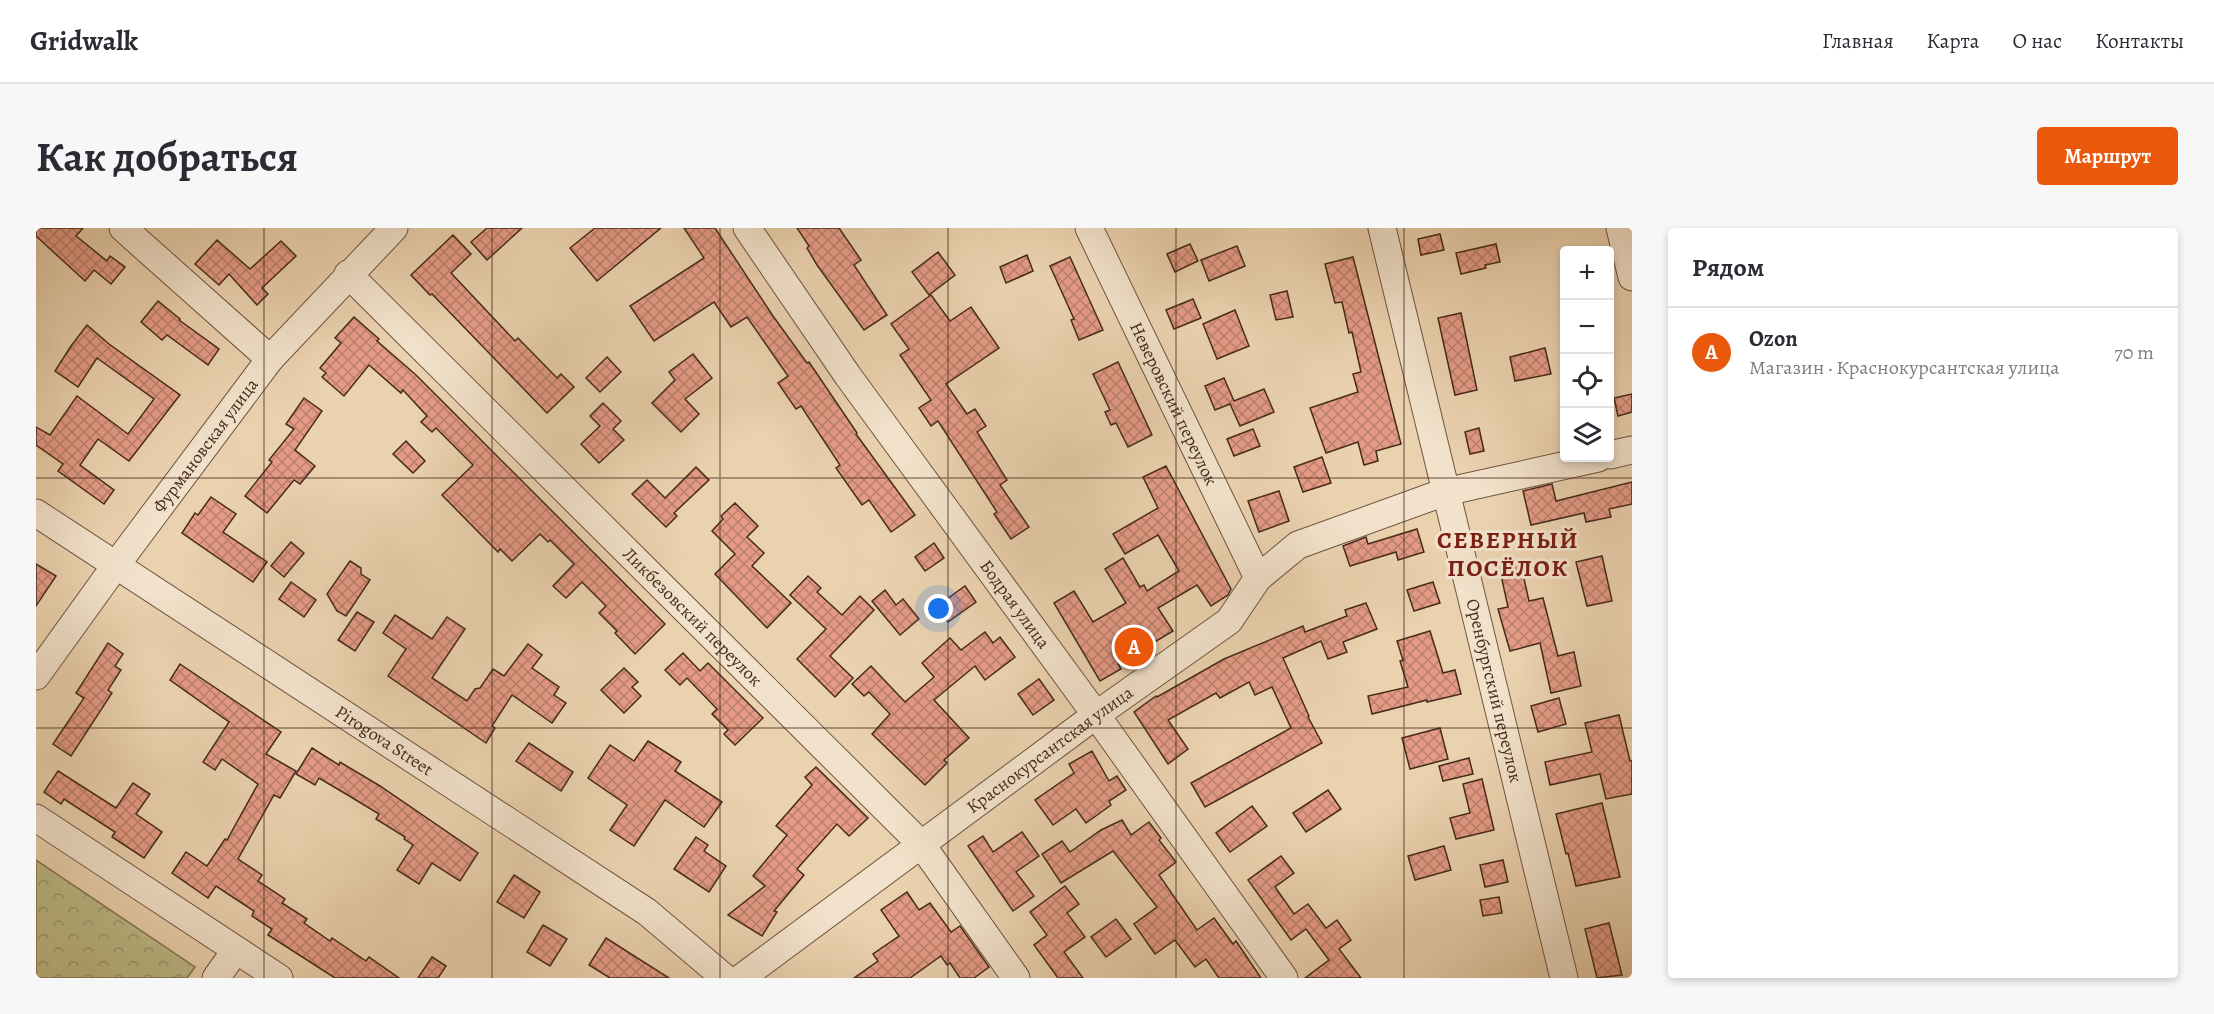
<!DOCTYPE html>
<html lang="ru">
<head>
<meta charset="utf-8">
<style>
	body { margin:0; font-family:Alegreya,serif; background:#f7f7f7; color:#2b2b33 }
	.controls { position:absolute; right:18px; top:18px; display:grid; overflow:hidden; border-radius:6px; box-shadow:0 3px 9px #0003 }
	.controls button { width:54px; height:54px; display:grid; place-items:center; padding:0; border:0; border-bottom:2px solid #e1e1e2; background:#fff; color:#2b2b33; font:30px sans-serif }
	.you { position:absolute; left:903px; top:381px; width:21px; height:21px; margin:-15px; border:4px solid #fff; border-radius:50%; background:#1a73e8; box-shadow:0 0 0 9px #1a73e833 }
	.badge { display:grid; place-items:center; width:39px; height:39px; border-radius:50%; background:#ea580c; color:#fff; font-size:20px; font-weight:700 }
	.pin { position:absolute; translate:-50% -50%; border:3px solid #fff; box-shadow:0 2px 6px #0006 }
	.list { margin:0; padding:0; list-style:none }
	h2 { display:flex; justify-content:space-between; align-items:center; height:78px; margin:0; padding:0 24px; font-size:26px }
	h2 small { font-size:20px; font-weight:400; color:#7c7c81 }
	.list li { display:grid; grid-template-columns:39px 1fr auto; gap:18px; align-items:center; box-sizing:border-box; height:90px; padding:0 24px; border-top:2px solid #e1e1e2 }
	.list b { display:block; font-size:22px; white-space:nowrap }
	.list p { margin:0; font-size:20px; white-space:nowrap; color:#7c7c81 }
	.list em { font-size:20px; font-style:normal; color:#7c7c81 }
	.icon { flex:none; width:33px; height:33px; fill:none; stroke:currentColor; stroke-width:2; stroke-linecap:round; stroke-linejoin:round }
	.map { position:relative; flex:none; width:1596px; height:750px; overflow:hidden; border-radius:6px }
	header { display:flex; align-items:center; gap:36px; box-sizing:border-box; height:84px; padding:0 30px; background:#fff; border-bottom:2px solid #e1e1e2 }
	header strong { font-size:28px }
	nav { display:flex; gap:33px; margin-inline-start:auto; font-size:21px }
	.intro { display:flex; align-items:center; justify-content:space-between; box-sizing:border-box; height:144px; padding:0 36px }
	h1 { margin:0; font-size:42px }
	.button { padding:15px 27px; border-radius:6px; background:#ea580c; color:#fff; font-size:21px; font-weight:700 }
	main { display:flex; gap:36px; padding:0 36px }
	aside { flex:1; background:#fff; border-radius:6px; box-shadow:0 3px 9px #0003 }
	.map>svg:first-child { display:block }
	.forest { fill:url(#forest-crowns); stroke:#827251; stroke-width:1.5 }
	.building { fill:url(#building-cross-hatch); stroke:#462a1c; stroke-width:1.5 }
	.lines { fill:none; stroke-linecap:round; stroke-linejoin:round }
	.minor-casing { stroke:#6f5441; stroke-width:29 }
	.minor { stroke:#f2e2cb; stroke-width:27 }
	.grid { fill:none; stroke:#462a1c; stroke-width:1.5; stroke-opacity:0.55 }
	.labels { text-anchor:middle; stroke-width:6; stroke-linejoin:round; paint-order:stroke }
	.street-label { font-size:18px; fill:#462a1c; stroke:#f2e2cb }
	.district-label { font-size:24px; font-weight:bold; letter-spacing:1.5px; fill:#7a1f14; stroke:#f2e2cb }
</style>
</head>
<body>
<header>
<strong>Gridwalk</strong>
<nav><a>Главная</a><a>Карта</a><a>О нас</a><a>Контакты</a></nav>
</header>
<div class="intro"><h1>Как добраться</h1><a class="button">Маршрут</a></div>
<main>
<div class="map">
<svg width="1596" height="750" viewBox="0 0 1596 750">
	<defs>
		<pattern id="forest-crowns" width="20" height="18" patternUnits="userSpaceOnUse" patternTransform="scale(1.5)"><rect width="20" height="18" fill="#bdba86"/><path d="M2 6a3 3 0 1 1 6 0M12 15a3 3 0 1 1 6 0" fill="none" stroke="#9b976d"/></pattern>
		<pattern id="building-cross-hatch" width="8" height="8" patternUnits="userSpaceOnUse" patternTransform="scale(1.5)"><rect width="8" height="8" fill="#e59b86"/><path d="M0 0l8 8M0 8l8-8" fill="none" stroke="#bb7f6d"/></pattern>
	</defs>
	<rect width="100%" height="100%" fill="#ebd2af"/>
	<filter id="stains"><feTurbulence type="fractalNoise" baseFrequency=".00333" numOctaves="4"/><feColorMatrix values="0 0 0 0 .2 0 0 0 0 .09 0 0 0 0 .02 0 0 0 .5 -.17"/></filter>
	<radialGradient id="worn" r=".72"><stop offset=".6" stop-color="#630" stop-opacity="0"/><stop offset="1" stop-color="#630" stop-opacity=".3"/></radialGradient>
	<path class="forest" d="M0,632L159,739L151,750H0Z"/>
	<g class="building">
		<path d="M0,0H47L40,8L71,33L74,28L89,39L75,56L58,42L49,53L0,8Z"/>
		<path d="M451,0H486L451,32L435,14Z"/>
		<path d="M559,0H625L561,53L534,20Z"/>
		<path d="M648,0H679L737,88L771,135L773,134L821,205L820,206L879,287L855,304L833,272L826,277L800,240L804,237L765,178L760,181L742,155L752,148L711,89L695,99L678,74L618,113L594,78L668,30Z"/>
		<path d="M761,0H803L825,32L818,37L851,87L828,102L781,37L771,20L773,18Z"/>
		<path d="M1404,6L1408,22L1385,27L1382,11Z"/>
		<path d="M417,7L435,26L415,45L479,113L482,110L521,150L525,146L538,159L511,185L396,66L394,67L375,47Z"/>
		<path d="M181,12L214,41L245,13L260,28L226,60L232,66L221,77L193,46L183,57L159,36Z"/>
		<path d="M1154,16L1162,33L1139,44L1131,26Z"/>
		<path d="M1460,16L1464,34L1449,37L1450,40L1425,46L1420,25Z"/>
		<path d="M1201,18L1209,38L1173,53L1165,32Z"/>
		<path d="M902,24L919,47L893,67L876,44Z"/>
		<path d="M991,27L997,43L970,55L964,39Z"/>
		<path d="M1034,29L1067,102L1043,112L1035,92L1038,91L1014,38Z"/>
		<path d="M1317,29L1365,216L1340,223L1342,233L1328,237L1322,214L1290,225L1274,180L1322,164L1317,146L1325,144L1316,104L1313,105L1306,74L1299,75L1289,36Z"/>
		<path d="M1251,63L1257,89L1240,92L1234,67Z"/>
		<path d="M895,67L914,93L935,79L963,120L910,156L931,186L939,181L950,198L941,204L971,252L964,257L993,299L975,311L958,286L961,284L902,193L895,198L883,180L895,172L864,127L873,121L855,96Z"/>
		<path d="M1157,71L1165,90L1138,101L1130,82Z"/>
		<path d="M122,73L144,91L143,92L183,121L172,137L131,107L126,112L105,94Z"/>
		<path d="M1199,82L1213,118L1181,131L1167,96Z"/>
		<path d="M1425,85L1441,162L1419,167L1402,90Z"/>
		<path d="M318,89L343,111L341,113L380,147L629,396L599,426L579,405L581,403L563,385L570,378L546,354L530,370L517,358L538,336L514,312L512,314L504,306L476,333L464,321L462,324L406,267L437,237L400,200L396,204L385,194L391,188L367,162L365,165L333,137L308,168L286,149L290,145L284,140L305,115L299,110Z"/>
		<path d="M51,97L73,116L144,167L93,233L62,211L44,237L78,262L68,276L22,243L27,236L0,217V199L14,207L41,168L92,206L118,171L61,130L42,159L19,143L35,118Z"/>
		<path d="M1509,120L1515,146L1479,153L1474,129Z"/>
		<path d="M657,126L676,150L649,171L663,186L645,204L616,175L639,152L633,144Z"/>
		<path d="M571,129L585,144L564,164L550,150Z"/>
		<path d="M1082,134L1116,207L1092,219L1080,195L1075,197L1069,184L1074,182L1057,146Z"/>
		<path d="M1188,150L1198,173L1228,161L1238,184L1204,198L1194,176L1179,182L1169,158Z"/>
		<path d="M1596,166V184L1582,188L1578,170Z"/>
		<path d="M268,170L286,183L259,222L279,238L264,256L258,252L231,285L209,268L236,234L233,232L258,201L250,196Z"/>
		<path d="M567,175L585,193L577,201L588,212L563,235L545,216L564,198L554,188Z"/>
		<path d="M1443,200L1448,223L1434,226L1429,204Z"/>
		<path d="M1217,201L1224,218L1198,228L1191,211Z"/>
		<path d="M370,213L389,233L377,245L357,226Z"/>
		<path d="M1286,229L1295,255L1267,264L1258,239Z"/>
		<path d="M1130,238L1195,361L1192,367L1175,378L1161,357L1122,380L1137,403L1082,436L1085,441L1064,453L1018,375L1038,363L1057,394L1090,375L1069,341L1087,330L1104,359L1108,357L1111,363L1143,343L1122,307L1089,326L1077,306L1122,280L1107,249Z"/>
		<path d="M660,239L673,252L638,285L641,288L630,299L596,266L611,252L629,270Z"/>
		<path d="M1596,254V276L1573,281L1575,289L1550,294L1548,285L1495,297L1487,263L1516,256L1520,273Z"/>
		<path d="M1243,263L1253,293L1223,304L1212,273Z"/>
		<path d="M175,269L200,286L187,304L231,334L217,354L146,305L159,285L162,287Z"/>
		<path d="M699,275L722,298L711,309L728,325L716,338L755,375L731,400L679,346L699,326L676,303L687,291L685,288Z"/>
		<path d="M1381,301L1388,324L1362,332L1360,324L1314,338L1307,318L1330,309L1332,316Z"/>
		<path d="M255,314L268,325L248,349L235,338Z"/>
		<path d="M898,315L908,330L889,343L879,329Z"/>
		<path d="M1566,328L1576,373L1551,378L1540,334Z"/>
		<path d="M314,333L325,340V346L334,352L310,388L301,383L291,366Z"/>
		<path d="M1484,333L1493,373L1507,370L1522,428L1538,424L1545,458L1515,465L1504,415L1474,423L1462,381L1472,379L1463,338Z"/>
		<path d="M0,336L20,348L0,378Z"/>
		<path d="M772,348L785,360L781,364L806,387L824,368L838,382L794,428L817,450L799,469L761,431L790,401L754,367Z"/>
		<path d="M255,354L280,372L268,389L243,371Z"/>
		<path d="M1397,354L1404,375L1378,383L1371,362Z"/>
		<path d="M929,358L940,374L912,394L901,378Z"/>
		<path d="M849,362L860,377L867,371L883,391L864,407L836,373Z"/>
		<path d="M1330,375L1341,401L1307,414L1311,424L1292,431L1285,413L1247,430L1273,488L1272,489L1286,515L1169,579L1155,555L1255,500L1236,459L1219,467L1213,454L1184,470L1180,465L1132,492L1152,521L1132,536L1098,484L1120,468L1121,469L1188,431L1267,398L1269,404L1311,388L1309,382Z"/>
		<path d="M321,384L338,394L319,423L302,412Z"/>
		<path d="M359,387L396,411L411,389L429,401L396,450L431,473L439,461L444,460L457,441L468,448L492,416L506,427L496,440L523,459L518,467L530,475L516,495L476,467L456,498L459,500L450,515L352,448L370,421L347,405Z"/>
		<path d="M1394,403L1407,445L1419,442L1425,466L1391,474V472L1336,486L1332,468L1372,459L1364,433L1367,432L1361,413Z"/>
		<path d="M949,404L957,415L964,409L979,429L949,452L939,438L898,472L933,510L908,532L911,535L889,557L836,506L854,486L833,464L828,468L816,456L835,438L869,474L898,449L886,435L914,410L925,422Z"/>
		<path d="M72,415L87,426L79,438L85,442L72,462L76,465L35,528L17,516L48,470L40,465Z"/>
		<path d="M647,425L664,443L672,435L727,490L699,517L688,506L692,502L676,486L681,481L651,450L644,457L629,442Z"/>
		<path d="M144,436L245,504L230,526L260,543L244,570L238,567L202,631L226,647L222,653L249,671L246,675L271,691L268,695L294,713L296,710L330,733L333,729L363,750H299L232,707L236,701L216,688L218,683L180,658L172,670L136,645L150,624L171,638L189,611L191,612L222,556L186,531L179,542L167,534L193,494L134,452Z"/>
		<path d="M588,440L602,454L596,459L605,468L588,485L565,462Z"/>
		<path d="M1003,451L1018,472L997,487L982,466Z"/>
		<path d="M1523,470L1530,496L1502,504L1495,478Z"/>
		<path d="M1583,487L1594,533H1596V566L1570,571L1564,546L1514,557L1509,534L1556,524L1549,495Z"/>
		<path d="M1404,500L1412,531L1374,541L1366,510Z"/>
		<path d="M612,513L645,534L639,543L686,574L668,599L629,572L598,618L574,602L591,577L552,550L574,517L598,533Z"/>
		<path d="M493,515L537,544L525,563L480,533Z"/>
		<path d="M276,520L303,537L304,534L344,558L442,625L424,653L396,635L383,656L361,642L377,617L368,611L369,609L340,591L343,586L310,566L283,550L279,557L260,546Z"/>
		<path d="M1056,523L1073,553L1081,548L1090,562L1073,573L1075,577L1050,595L1040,581L1017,597L999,572L1038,545L1033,536Z"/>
		<path d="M1433,530L1437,546L1407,553L1403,538Z"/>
		<path d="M780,539L832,590L813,608L801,596L761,641L768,647L738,683L741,684L726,708L692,687L729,658L717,648L751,607L740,598L776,557L769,549Z"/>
		<path d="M22,543L80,580L97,555L114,566L100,586L126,604L108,630L76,609L79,604L28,571L25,576L8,564Z"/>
		<path d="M1446,551L1458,602L1420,611L1414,590L1434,585L1427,556Z"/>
		<path d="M1292,562L1305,581L1270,604L1257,585Z"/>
		<path d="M1566,575L1584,649L1540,658L1532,625L1530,626L1520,586Z"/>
		<path d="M1216,578L1231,598L1194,624L1180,605Z"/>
		<path d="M1086,592L1095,607L1113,594L1125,610L1123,612L1140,634L1123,647L1161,702L1178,690L1197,716L1200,713L1225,750H1183L1170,731L1159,739L1139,712L1119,726L1098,696L1121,679L1077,623L1025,655L1006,626L1026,613L1034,624L1065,602Z"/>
		<path d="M986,604L1003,628L980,644L998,668L977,683L932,618L947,608L957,624Z"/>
		<path d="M660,609L672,617L668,623L690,638L673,664L638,641Z"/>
		<path d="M1408,618L1415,642L1379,652L1372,628Z"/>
		<path d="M1245,628L1258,645L1239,659L1258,686L1272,676L1290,700L1301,692L1315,712L1303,721L1325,750H1269L1293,732L1270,701L1255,712L1212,652Z"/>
		<path d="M1467,632L1472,654L1449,659L1444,637Z"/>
		<path d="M478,647L504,664L488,690L461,674Z"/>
		<path d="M1029,658L1043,676L1031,685L1049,709L1028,724L1047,750H1022L998,717L1011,707L994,684Z"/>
		<path d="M871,664L883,682L894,675L915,704L924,698L953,739L938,750H924L914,735L911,737L905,728L874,750H818L842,733L837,726L863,708L845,682Z"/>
		<path d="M1463,669L1466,685L1447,688L1444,672Z"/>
		<path d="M1080,691L1095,711L1070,729L1055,709Z"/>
		<path d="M1573,695L1586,747L1561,750L1549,701Z"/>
		<path d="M507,697L531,711L514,738L491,724Z"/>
		<path d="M570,710L595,726L633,750H574L553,737Z"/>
		<path d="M396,729L410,738L402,750H382Z"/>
	</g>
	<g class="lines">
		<g class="minor-casing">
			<g id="minor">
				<path d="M87,0L234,131"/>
				<path id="s1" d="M711,0L812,148L1060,487L1248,750"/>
				<path id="s2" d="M1053,0L1222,350"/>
				<path id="s3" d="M1346,0L1528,750"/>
				<path d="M1584,0L1596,49"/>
				<path id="s4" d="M312,46L885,616L980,750"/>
				<path d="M1574,227L1596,222"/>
				<path id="s5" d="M0,285L611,684L689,750"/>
				<path id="s6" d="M0,448L80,337L234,131L358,0"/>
				<path d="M0,590L243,750"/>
				<path d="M180,750L200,722"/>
				<path id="s7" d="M705,750L1060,487L1193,393L1222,350L1262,317L1409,264L1562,230"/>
			</g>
		</g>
		<use href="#minor" class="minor"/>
	</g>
	<path class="grid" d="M228,0V750M456,0V750M684,0V750M912,0V750M1140,0V750M1368,0V750M0,250H1596M0,500H1596"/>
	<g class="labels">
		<g class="street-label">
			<text dy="6" stroke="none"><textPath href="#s2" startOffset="195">Неверовский переулок</textPath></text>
			<text dy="6" stroke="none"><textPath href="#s6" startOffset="286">Фурмановская улица</textPath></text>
			<text dy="6" stroke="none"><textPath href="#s1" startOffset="462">Бодрая улица</textPath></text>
			<text dy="6" stroke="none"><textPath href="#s4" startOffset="486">Ликбезовский переулок</textPath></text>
			<text dy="6" stroke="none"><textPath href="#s3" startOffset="476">Оренбургский переулок</textPath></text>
			<text dy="6" stroke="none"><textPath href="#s5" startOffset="416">Pirogova Street</textPath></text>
			<text dy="6" stroke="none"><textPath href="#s7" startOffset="384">Краснокурсантская улица</textPath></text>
		</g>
		<g class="district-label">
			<text x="1472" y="320">СЕВЕРНЫЙ<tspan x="1472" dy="28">ПОСЁЛОК</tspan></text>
		</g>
	</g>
	<rect width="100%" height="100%" filter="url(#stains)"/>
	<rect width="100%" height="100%" fill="url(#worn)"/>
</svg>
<div class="controls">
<button>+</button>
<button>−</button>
<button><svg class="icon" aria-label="locate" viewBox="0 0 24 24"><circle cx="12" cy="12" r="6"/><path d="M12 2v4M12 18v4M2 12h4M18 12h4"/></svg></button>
<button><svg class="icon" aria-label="layers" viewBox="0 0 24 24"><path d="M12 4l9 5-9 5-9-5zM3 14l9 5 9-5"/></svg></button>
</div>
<div class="you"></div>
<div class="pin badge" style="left:1098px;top:419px">A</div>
</div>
<aside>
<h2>Рядом<small></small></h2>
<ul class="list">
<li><span class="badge">A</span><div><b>Ozon</b><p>Магазин · Краснокурсантская улица</p></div><em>70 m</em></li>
</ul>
</aside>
</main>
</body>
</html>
